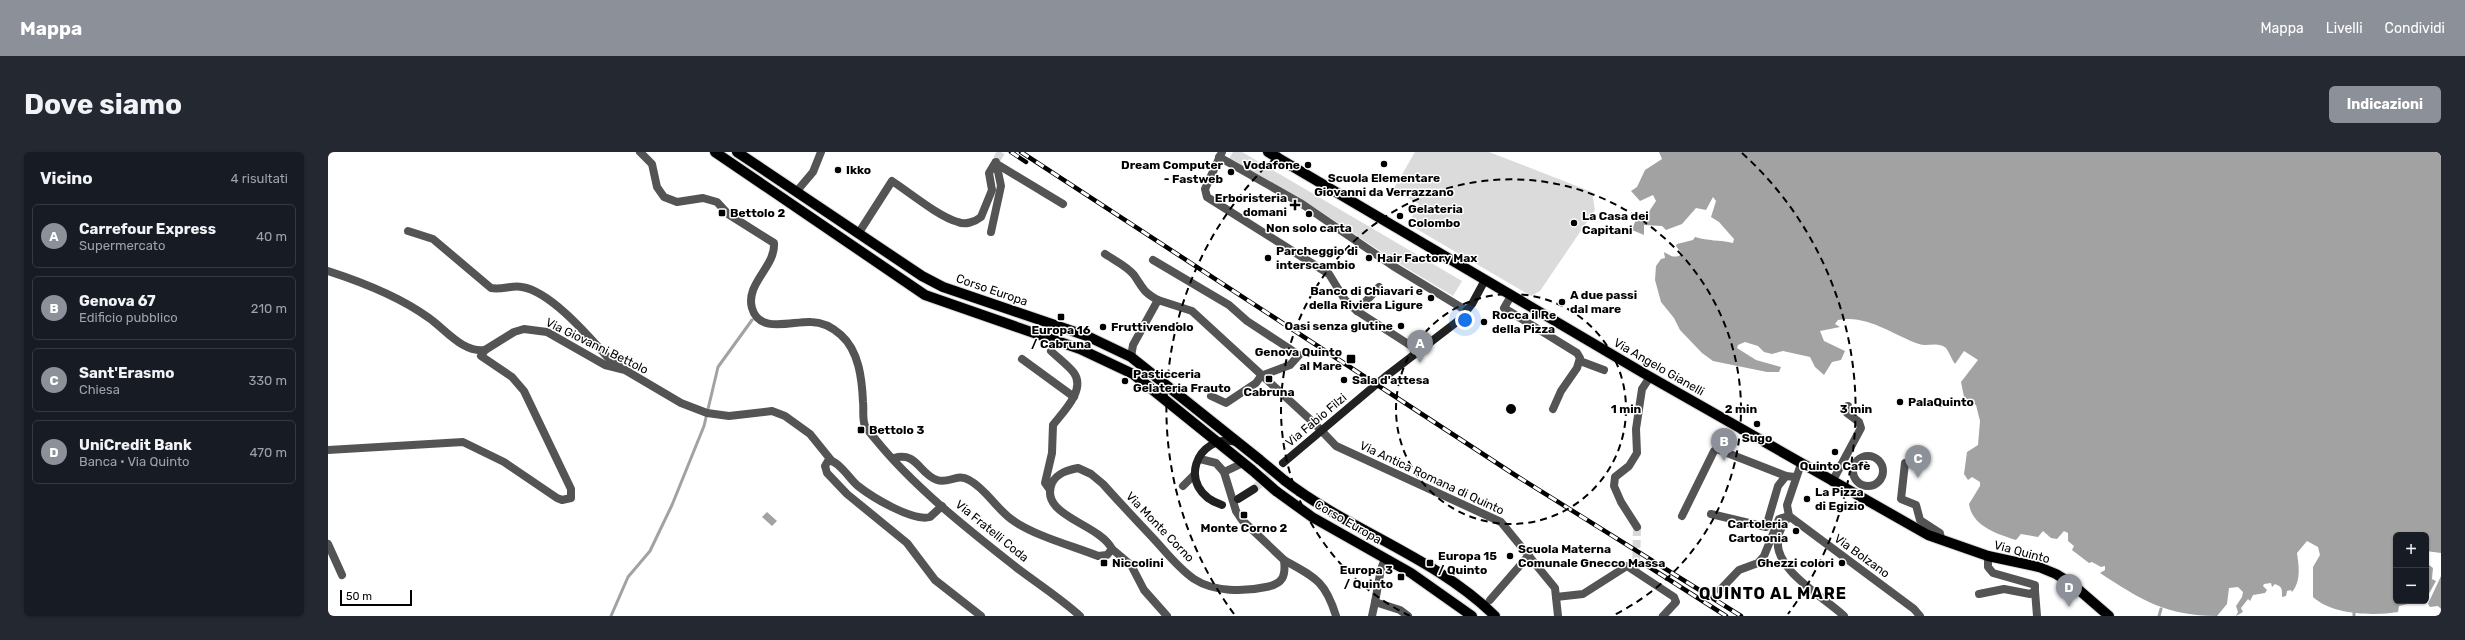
<!DOCTYPE html>
<html lang="it">
<head>
<meta charset="utf-8">
<style>
	body { margin:0; font-family:Rubik,sans-serif; background:#242831; color:#f1f3f6 }
	.controls { position:absolute; right:12px; bottom:12px; display:grid; overflow:hidden; border-radius:6px; box-shadow:0 1px 3px #0004 }
	.controls button { width:36px; height:36px; display:grid; place-items:center; padding:0; border:0; border-bottom:1px solid #363941; background:#171b24; color:#f1f3f6; font:20px sans-serif }
	.scale { position:absolute; left:12px; bottom:10px; width:72px; box-sizing:border-box; padding-left:4px; border:2px solid #000; border-top:0; font-size:11px; line-height:14px; white-space:nowrap; color:#000; -webkit-text-stroke:3px #fff; paint-order:stroke }
	.you { position:absolute; left:1137px; top:168px; width:14px; height:14px; margin:-10px; border:3px solid #fff; border-radius:50%; background:#1a73e8; box-shadow:0 0 0 6px #1a73e833 }
	.badge { display:grid; place-items:center; width:26px; height:26px; border-radius:50%; background:#8c9099; color:#fff; font-size:13px; font-weight:700 }
	.pin { position:absolute; translate:-50% -33px; filter:drop-shadow(0 1px 2px #0008) }
	.pin::after { content:''; position:absolute; top:21px; width:14px; height:12px; background:inherit; clip-path:polygon(0 0,100% 0,50% 100%) }
	.list { margin:0; padding:0; list-style:none }
	h2 { display:flex; justify-content:space-between; align-items:center; height:52px; margin:0; padding:0 16px; font-size:17px }
	h2 small { font-size:13px; font-weight:400; color:#9ea1a6 }
	.list li { display:grid; grid-template-columns:26px 1fr auto; gap:12px; align-items:center; box-sizing:border-box; height:64px; margin:0 8px 8px; padding:0 8px; border:1px solid #363941; border-radius:6px }
	.list b { display:block; font-size:15px; white-space:nowrap }
	.list p { margin:0; font-size:13px; white-space:nowrap; color:#9ea1a6 }
	.list em { font-size:13px; font-style:normal; color:#9ea1a6 }
	.map { position:relative; flex:none; width:2113px; height:464px; overflow:hidden; border-radius:6px }
	header { display:flex; align-items:center; gap:24px; box-sizing:border-box; height:56px; padding:0 20px; background:#8c9099; color:#fff }
	header strong { font-size:19px }
	nav { display:flex; gap:22px; margin-inline-start:auto; font-size:14px }
	.intro { display:flex; align-items:center; justify-content:space-between; box-sizing:border-box; height:96px; padding:0 24px }
	h1 { margin:0; font-size:28px }
	.button { padding:10px 18px; border-radius:6px; background:#8c9099; color:#fff; font-size:14px; font-weight:700 }
	main { display:flex; gap:24px; padding:0 24px }
	aside { flex:1; background:#171b24; border-radius:6px; box-shadow:0 1px 3px #0004 }
	.map>svg:first-child { display:block }
	.green { fill:#dbdbdb }
	.water { fill:#a2a2a2 }
	.lines { fill:none; stroke-linecap:round; stroke-linejoin:round }
	.stream { stroke:#a2a2a2; stroke-width:3 }
	.street-tunnel { stroke:#d9d9d9; stroke-width:8; stroke-dasharray:8 4; stroke-linecap:butt }
	.secondary-tunnel { stroke:#d9d9d9; stroke-width:8; stroke-dasharray:8 4; stroke-linecap:butt }
	.primary-casing { stroke:#dbdbdb; stroke-width:12 }
	.street { stroke:#545454; stroke-width:8 }
	.secondary { stroke:#212121; stroke-width:8 }
	.primary { stroke:#000; stroke-width:10 }
	.rail-casing { stroke:#000; stroke-width:4.5 }
	.rail { stroke:#fff; stroke-width:3; stroke-dasharray:9; stroke-linecap:butt }
	.primary-bridge-casing { stroke:#dbdbdb; stroke-width:12; stroke-linecap:butt }
	.primary-bridge { stroke:#000; stroke-width:10 }
	.ring { fill:none; stroke:#000; stroke-width:2; stroke-dasharray:7 5 }
	.poi-dot { fill:#000; stroke:#fff; stroke-width:1.5 }
	.labels { text-anchor:middle; stroke-width:3; stroke-linejoin:round; paint-order:stroke }
	.poi-label { font-size:12px; font-weight:bold; fill:#000; stroke:#fff; text-anchor:start }
	.street-label { font-size:12px; fill:#000; stroke:#fff }
	.district-label { font-size:16px; font-weight:bold; letter-spacing:1px; fill:#000; stroke:#fff }
	.centre { fill:#000; stroke:#fff; stroke-width:2 }
	.ring-label { font-size:12px; text-anchor:middle; font-weight:bold; fill:#000; stroke:#fff; stroke-width:3; stroke-linejoin:round; paint-order:stroke }
</style>
</head>
<body>
<header>
<strong>Mappa</strong>
<nav><a>Mappa</a><a>Livelli</a><a>Condividi</a></nav>
</header>
<div class="intro"><h1>Dove siamo</h1><a class="button">Indicazioni</a></div>
<main>
<aside>
<h2>Vicino<small>4 risultati</small></h2>
<ul class="list">
<li><span class="badge">A</span><div><b>Carrefour Express</b><p>Supermercato</p></div><em>40 m</em></li>
<li><span class="badge">B</span><div><b>Genova 67</b><p>Edificio pubblico</p></div><em>210 m</em></li>
<li><span class="badge">C</span><div><b>Sant'Erasmo</b><p>Chiesa</p></div><em>330 m</em></li>
<li><span class="badge">D</span><div><b>UniCredit Bank</b><p>Banca · Via Quinto</p></div><em>470 m</em></li>
</ul>
</aside>
<div class="map">
<svg width="2113" height="464" viewBox="0 0 2113 464">
	<rect width="100%" height="100%" fill="#fff"/>
	<g class="green">
		<path d="M905,0H914L1134,129L1125,144L1070,111L987,56L900,8Z"/>
		<path d="M1087,0H1161L1264,40L1267,58L1212,139L1203,144L1080,72L1091,52L1065,38Z"/>
	</g>
	<g class="water">
		<path d="M1331,0H2113V401L2098,399V383H2068V449H2092L2071,454L2070,460C2046,464 2004,463 1985,445V415L1992,403L1990,395L1979,389L1969,401C1971,415 1973,429 1964,440L1963,438L1959,439L1958,444L1954,445C1954,438 1955,435 1947,432L1944,435L1943,431L1936,432L1935,434L1939,438L1937,441L1925,443L1922,449L1920,447L1913,456L1915,460L1908,464L1910,460L1908,454L1914,445L1915,440L1910,435L1901,436L1899,452L1889,464C1839,464 1813,448 1772,421L1777,418V414L1773,415L1764,410L1761,411L1744,398L1746,394L1740,389V381L1736,379L1729,387L1723,386L1715,379L1710,385L1693,382L1688,388C1669,382 1644,374 1641,352L1652,334V330L1644,325L1640,328L1636,322L1639,300L1650,293L1652,269L1648,253L1636,245L1633,230L1650,208L1636,199L1627,212C1624,208 1621,200 1618,196C1610,189 1599,195 1591,192C1565,183 1539,162 1510,168L1507,172L1512,175L1492,179L1496,189L1517,199L1513,208L1504,210L1496,223L1487,215L1482,205L1455,199L1444,202L1436,200L1430,194L1417,190L1410,193L1409,196L1428,208L1453,215L1451,220H1439L1385,209L1374,201L1352,178L1346,166L1333,150L1327,128L1328,114L1333,107L1337,106L1336,100C1343,104 1347,107 1354,102L1348,94L1349,92L1365,88L1367,85C1380,89 1392,88 1405,91L1406,87L1391,70L1383,65L1388,49L1385,45L1378,58L1368,56L1354,72L1338,78L1334,74L1316,73V83L1304,78L1308,67L1320,61L1328,49L1325,43L1312,49L1303,39L1309,35L1317,18L1334,7Z"/>
		<path d="M439,360L449,369L444,374L434,365Z"/>
		<path d="M2098,411L2105,416L2104,427L2108,429L2098,447Z"/>
		<path d="M2113,424V457L2110,454L2102,455L2100,452Z"/>
	</g>
	<g class="lines">
		<g class="stream">
			<path d="M283,464L300,425L322,399L344,353L376,274L390,215L424,168"/>
			<path d="M1831,464L1833,457"/>
			<path d="M2026,464V461"/>
		</g>
		<g class="street-tunnel">
			<path d="M669,7L673,0"/>
			<path d="M1308,420L1309,375"/>
		</g>
		<path class="secondary-tunnel" d="M926,337L955,311"/>
		<g class="primary-casing">
			<g id="primary">
				<path d="M387,0L597,143L752,197L805,222L924,318"/>
				<path d="M409,0L594,124L615,135L759,184L803,205L932,308"/>
				<path d="M940,0L1317,222L1600,383L1660,404L1711,415L1728,422L1744,432L1781,464"/>
				<path d="M956,328C1022,379 1107,405 1167,464"/>
				<path d="M948,339L984,365L1083,421L1144,464"/>
			</g>
		</g>
		<g class="street">
			<path d="M312,0L324,12L329,35L336,45L349,50L375,46L389,50L400,62L446,91C448,114 417,132 424,156C431,182 464,169 483,170C494,170 504,175 513,183C531,199 534,227 535,250C536,257 534,267 537,274C540,279 545,284 548,288C587,336 641,378 689,416C710,432 732,446 752,464"/>
			<path d="M894,0L877,37L879,45L1001,122L1017,148L1029,159L1091,199"/>
			<path d="M891,5L974,52L1065,114L1139,159"/>
			<path d="M468,40L485,20L493,0"/>
			<path d="M80,79L105,87L163,136C174,138 184,133 194,135C224,140 263,187 283,209L291,214"/>
			<path d="M663,80L673,34L668,10"/>
			<path d="M530,82L564,29C581,40 611,65 630,70C637,73 647,70 653,65L664,38L661,21L667,11L735,52"/>
			<path d="M777,102C786,108 800,115 806,123C815,136 815,140 830,148"/>
			<path d="M825,108L901,153L919,169L971,203L962,213L933,224L928,231L898,251L883,244"/>
			<path d="M0,119C34,130 71,144 101,166C118,178 135,201 157,198"/>
			<path d="M1183,144L1176,156L1249,201L1252,206L1249,216L1233,239L1225,257"/>
			<path d="M1029,159L1051,135"/>
			<path d="M803,205L805,193L830,148L864,159L987,272L1008,294L1173,370L1227,436L1230,464"/>
			<path d="M694,207L746,245"/>
			<path d="M1252,209L1276,218"/>
			<path d="M0,298L135,290L176,310L229,346L234,348L243,346V337L196,239L184,225L153,204L157,198L186,180L196,177L219,180L277,213L297,218L353,251L379,261L401,264L444,259L457,264L482,282L503,308"/>
			<circle cx="1540" cy="319" r="15"/>
			<path d="M566,306C589,299 591,322 609,328C621,332 629,321 641,328C657,336 668,356 683,367C704,383 745,394 770,404L779,403L784,397C771,371 710,364 724,331C729,321 740,318 750,316L763,322L775,332C791,350 808,368 825,386C838,400 850,416 866,427C886,440 916,440 938,435C955,432 958,424 956,408L914,368L908,359L896,320L888,311L872,307"/>
			<path d="M1577,311L1573,347L1588,353L1592,368L1612,381L1613,388"/>
			<path d="M1473,312L1459,353L1461,364L1586,457L1592,464"/>
			<path d="M896,320L915,311"/>
			<path d="M1504,330L1533,276L1531,270L1519,261L1520,254"/>
			<path d="M855,334L866,323"/>
			<path d="M722,338L717,331L724,301L725,273C735,260 758,238 746,221C740,213 730,206 723,199"/>
			<path d="M614,354L602,365C585,370 544,345 530,334C522,328 510,307 500,309L497,314L499,321L519,342L579,391L607,428L653,464"/>
			<path d="M1383,362L1438,375L1450,334L1458,324"/>
			<path d="M1354,364L1386,299L1389,297L1458,324L1467,325"/>
			<path d="M1461,364C1456,371 1451,378 1450,386C1445,418 1495,444 1516,464"/>
			<path d="M1309,375L1293,350L1286,334L1287,325L1301,314L1309,301L1308,277L1314,237L1322,225"/>
			<path d="M0,392L14,423"/>
			<path d="M784,397L803,413L816,438L839,464"/>
			<path d="M1057,407L1053,417L1047,450L1072,458L1080,464"/>
			<path d="M956,408C986,425 997,428 1008,464"/>
			<path d="M1392,438L1411,418L1430,411L1436,404L1451,367L1461,364"/>
			<path d="M1707,439L1709,464"/>
			<path d="M1651,442L1676,437L1702,442L1707,439V433L1665,421L1660,415V404"/>
			<path d="M1228,445L1255,442L1299,414L1346,445L1348,450L1335,464"/>
			<path d="M1162,448L1201,403"/>
			<path d="M1044,464L1047,450"/>
		</g>
		<g class="secondary">
			<path d="M955,311L1057,225L1130,169L1144,152L1157,128"/>
			<path d="M910,347L926,337"/>
			<path d="M894,353C846,337 869,280 908,290"/>
		</g>
		<use href="#primary" class="primary"/>
		<g class="rail-casing">
			<g id="rail">
				<path d="M683,0L698,10"/>
				<path d="M693,0L1187,323L1413,464"/>
				<path d="M1315,411L1398,464"/>
			</g>
		</g>
		<use href="#rail" class="rail"/>
		<g class="primary-bridge-casing">
			<g id="primary-bridge">
				<path d="M932,308L956,328"/>
				<path d="M924,318L948,339"/>
			</g>
		</g>
		<use href="#primary-bridge" class="primary-bridge"/>
	</g>
	<g class="ring">
		<circle cx="1183" cy="257" r="115"/>
		<path d="M1082 464A230 230 0 1 1 1284 464"/>
		<path d="M906 462A345 345 0 0 1 952 1M1414 1A345 345 0 0 1 1460 462"/>
	</g>
	<g class="poi-dot">
		<circle cx="1056" cy="12" r="4"/>
		<circle cx="980" cy="13" r="4"/>
		<circle cx="510" cy="18" r="4"/>
		<circle cx="903" cy="20" r="4"/>
		<path d="M965 47h4v4h4v4h-4v4h-4v-4h-4v-4h4z"/>
		<rect x="390" y="57" width="8" height="8" rx="2"/>
		<circle cx="981" cy="62" r="4"/>
		<circle cx="1072" cy="64" r="4"/>
		<circle cx="1246" cy="71" r="4"/>
		<circle cx="940" cy="106" r="4"/>
		<circle cx="1041" cy="106" r="4"/>
		<circle cx="1103" cy="146" r="4"/>
		<circle cx="1234" cy="150" r="4"/>
		<rect x="729" y="161" width="8" height="8" rx="2"/>
		<circle cx="1156" cy="170" r="4"/>
		<circle cx="1073" cy="174" r="4"/>
		<circle cx="775" cy="175" r="4"/>
		<rect x="1018" y="202" width="10" height="10" rx="2"/>
		<rect x="937" y="223" width="8" height="8" rx="2"/>
		<circle cx="1016" cy="228" r="4"/>
		<circle cx="797" cy="229" r="4"/>
		<circle cx="1572" cy="250" r="4"/>
		<circle cx="1429" cy="272" r="4"/>
		<rect x="529" y="274" width="8" height="8" rx="2"/>
		<circle cx="1507" cy="300" r="4"/>
		<circle cx="1479" cy="347" r="4"/>
		<rect x="912" y="359" width="8" height="8" rx="2"/>
		<circle cx="1468" cy="379" r="4"/>
		<circle cx="1182" cy="404" r="4"/>
		<rect x="772" y="407" width="8" height="8" rx="2"/>
		<rect x="1098" y="407" width="8" height="8" rx="2"/>
		<circle cx="1514" cy="411" r="4"/>
		<rect x="1069" y="421" width="8" height="8" rx="2"/>
	</g>
	<g class="labels">
		<g class="poi-label">
			<text x="895" y="17" text-anchor="end">Dream Computer<tspan x="895" dy="14">- Fastweb</tspan></text>
			<text x="972" y="17" text-anchor="end">Vodafone</text>
			<text x="518" y="22">Ikko</text>
			<text x="1056" y="30" text-anchor="middle">Scuola Elementare<tspan x="1056" dy="14">Giovanni da Verrazzano</tspan></text>
			<text x="959" y="50" text-anchor="end">Erboristeria<tspan x="959" dy="14">domani</tspan></text>
			<text x="1080" y="61">Gelateria<tspan x="1080" dy="14">Colombo</tspan></text>
			<text x="402" y="65">Bettolo 2</text>
			<text x="1254" y="68">La Casa dei<tspan x="1254" dy="14">Capitani</tspan></text>
			<text x="981" y="80" text-anchor="middle">Non solo carta</text>
			<text x="948" y="103">Parcheggio di<tspan x="948" dy="14">interscambio</tspan></text>
			<text x="1049" y="110">Hair Factory Max</text>
			<text x="1095" y="143" text-anchor="end">Banco di Chiavari e<tspan x="1095" dy="14">della Riviera Ligure</tspan></text>
			<text x="1242" y="147">A due passi<tspan x="1242" dy="14">dal mare</tspan></text>
			<text x="1164" y="167">Rocca il Re<tspan x="1164" dy="14">della Pizza</tspan></text>
			<text x="1065" y="178" text-anchor="end">Oasi senza glutine</text>
			<text x="783" y="179">Fruttivendolo</text>
			<text x="733" y="182" text-anchor="middle">Europa 16<tspan x="733" dy="14">/ Cabruna</tspan></text>
			<text x="1014" y="204" text-anchor="end">Genova Quinto<tspan x="1014" dy="14">al Mare</tspan></text>
			<text x="805" y="226">Pasticceria<tspan x="805" dy="14">Gelateria Frauto</tspan></text>
			<text x="1024" y="232">Sala d'attesa</text>
			<text x="941" y="244" text-anchor="middle">Cabruna</text>
			<text x="1580" y="254">PalaQuinto</text>
			<text x="541" y="282">Bettolo 3</text>
			<text x="1429" y="290" text-anchor="middle">Sugo</text>
			<text x="1507" y="318" text-anchor="middle">Quinto Cafè</text>
			<text x="1487" y="344">La Pizza<tspan x="1487" dy="14">di Egizio</tspan></text>
			<text x="1460" y="376" text-anchor="end">Cartoleria<tspan x="1460" dy="14">Cartoonia</tspan></text>
			<text x="916" y="380" text-anchor="middle">Monte Corno 2</text>
			<text x="1190" y="401">Scuola Materna<tspan x="1190" dy="14">Comunale Gnecco Massa</tspan></text>
			<text x="1110" y="408">Europa 15<tspan x="1110" dy="14">/ Quinto</tspan></text>
			<text x="784" y="415">Niccolini</text>
			<text x="1506" y="415" text-anchor="end">Ghezzi colori</text>
			<text x="1065" y="422" text-anchor="end">Europa 3<tspan x="1065" dy="14">/ Quinto</tspan></text>
		</g>
		<g class="street-label">
			<text transform="translate(664 138) rotate(19)" y="4">Corso Europa</text>
			<text transform="translate(269 194) rotate(26)" y="4">Via Giovanni Bettolo</text>
			<text transform="translate(1331 215) rotate(30)" y="4">Via Angelo Gianelli</text>
			<text transform="translate(988 268) rotate(-40)" y="4">Via Fabio Filzi</text>
			<text transform="translate(1104 326) rotate(25)" y="4">Via Antica Romana di Quinto</text>
			<text transform="translate(1020 370) rotate(30)" y="4">Corso Europa</text>
			<text transform="translate(832 375) rotate(46)" y="4">Via Monte Corno</text>
			<text transform="translate(664 379) rotate(39)" y="4">Via Fratelli Coda</text>
			<text transform="translate(1694 400) rotate(15)" y="4">Via Quinto</text>
			<text transform="translate(1534 404) rotate(36)" y="4">Via Bolzano</text>
		</g>
		<g class="district-label">
			<text x="1445" y="447">QUINTO AL MARE</text>
		</g>
	</g>
	<circle cx="1183" cy="257" r="6" class="centre"/>
	<g class="ring-label">
		<text x="1298" y="261">1 min</text>
		<text x="1413" y="261">2 min</text>
		<text x="1528" y="261">3 min</text>
	</g>
</svg>
<div class="controls">
<button>+</button>
<button>−</button>
</div>
<div class="scale">50 m</div>
<div class="you"></div>
<div class="pin badge" style="left:1092px;top:211px">A</div>
<div class="pin badge" style="left:1396px;top:309px">B</div>
<div class="pin badge" style="left:1590px;top:326px">C</div>
<div class="pin badge" style="left:1741px;top:455px">D</div>
</div>
</main>
</body>
</html>
